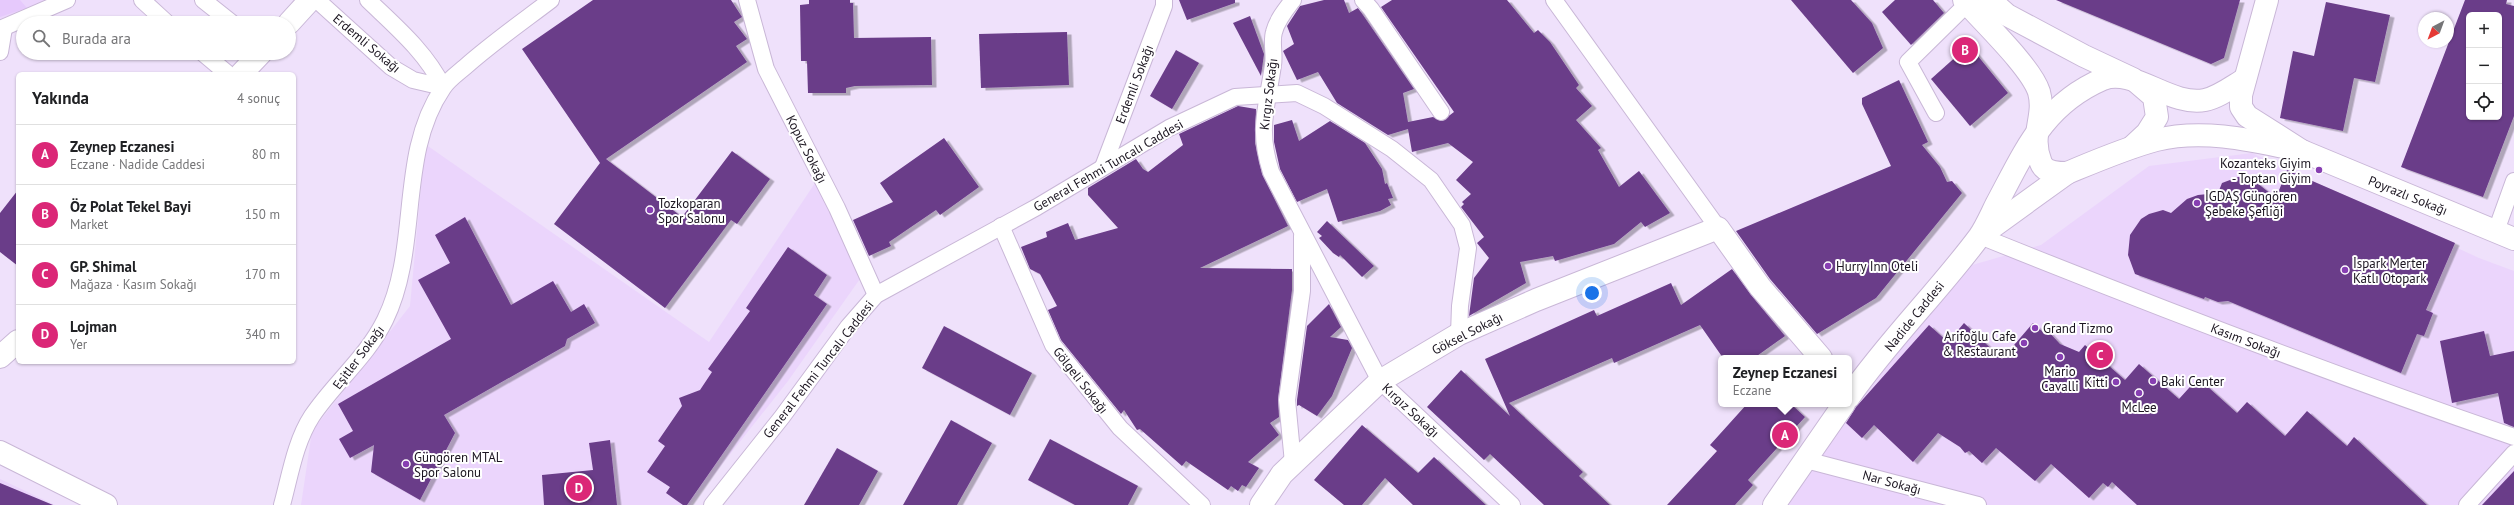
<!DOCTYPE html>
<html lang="tr">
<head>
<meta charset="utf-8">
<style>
	body { margin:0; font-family:"PT Sans",sans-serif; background:#f2f2f2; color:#202124 }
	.controls { position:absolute; right:12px; top:12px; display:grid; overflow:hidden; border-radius:6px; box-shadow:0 1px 3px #0004 }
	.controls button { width:36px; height:36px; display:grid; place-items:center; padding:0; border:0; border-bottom:1px solid #e0e0e0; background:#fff; color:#202124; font:20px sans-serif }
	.compass { position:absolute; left:2418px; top:12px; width:36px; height:36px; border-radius:50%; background:#fff; box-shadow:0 1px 3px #0004; rotate:221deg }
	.you { position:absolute; left:1592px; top:293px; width:14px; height:14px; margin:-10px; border:3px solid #fff; border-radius:50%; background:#1a73e8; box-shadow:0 0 0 6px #1a73e833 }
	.badge { display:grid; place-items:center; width:26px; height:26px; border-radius:50%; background:#db2777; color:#fff; font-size:13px; font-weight:700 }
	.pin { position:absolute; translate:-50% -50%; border:2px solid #fff; box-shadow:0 1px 4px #0006 }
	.popup { position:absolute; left:1718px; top:355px; width:134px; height:52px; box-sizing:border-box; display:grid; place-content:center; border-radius:6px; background:#fff; filter:drop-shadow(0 1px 3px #0005); font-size:13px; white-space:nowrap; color:#757577 }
	.popup b { font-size:15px; color:#202124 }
	.popup::after { content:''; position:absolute; left:50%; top:100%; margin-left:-8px; border:8px solid transparent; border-top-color:#fff }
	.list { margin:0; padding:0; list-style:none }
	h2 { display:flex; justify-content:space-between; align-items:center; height:52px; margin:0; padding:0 16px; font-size:17px }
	h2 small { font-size:13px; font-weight:400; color:#757577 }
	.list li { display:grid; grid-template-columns:26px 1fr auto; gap:12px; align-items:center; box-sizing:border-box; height:60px; padding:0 16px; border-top:1px solid #e0e0e0 }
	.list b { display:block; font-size:15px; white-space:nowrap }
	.list p { margin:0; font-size:13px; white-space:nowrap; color:#757577 }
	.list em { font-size:13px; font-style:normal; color:#757577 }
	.icon { flex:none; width:22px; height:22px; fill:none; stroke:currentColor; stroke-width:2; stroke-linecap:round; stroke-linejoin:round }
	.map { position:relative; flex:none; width:2514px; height:505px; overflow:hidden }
	.search { position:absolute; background:#fff; box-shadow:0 1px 3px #0004; left:16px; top:16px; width:280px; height:44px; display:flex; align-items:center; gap:10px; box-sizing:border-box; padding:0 14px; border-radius:22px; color:#757577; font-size:15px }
	.panel { position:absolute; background:#fff; box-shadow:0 1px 3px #0004; left:16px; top:72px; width:280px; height:292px; border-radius:6px }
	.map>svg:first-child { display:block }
	.built { fill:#ebd5fc }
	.green { fill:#e6c9fc }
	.building { fill:#6b3c89; fill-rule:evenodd; filter:url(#shadow) }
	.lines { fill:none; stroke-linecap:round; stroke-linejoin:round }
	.street-casing { stroke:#c9b7d7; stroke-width:18 }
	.secondary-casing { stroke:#c9b7d7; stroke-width:24 }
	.street { stroke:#fff; stroke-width:16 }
	.secondary { stroke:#fff; stroke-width:22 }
	.poi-dot { fill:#873fb2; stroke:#fff; stroke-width:1.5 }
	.labels { text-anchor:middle; stroke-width:4; stroke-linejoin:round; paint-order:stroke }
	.street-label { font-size:13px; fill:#1b1520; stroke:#fff }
	.poi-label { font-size:13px; fill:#1b1520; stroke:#fff; text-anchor:start }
</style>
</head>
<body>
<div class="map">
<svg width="2514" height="505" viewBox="0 0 2514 505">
	<defs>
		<filter id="shadow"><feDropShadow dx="4.5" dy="2.5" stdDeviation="0" flood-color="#0004"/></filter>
	</defs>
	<rect width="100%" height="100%" fill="#efe1fb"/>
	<g class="built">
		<path d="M0,0H54L0,19Z"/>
		<path d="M425,144L709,342L817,180L862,276L788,381L690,505H301L312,431L410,306Z"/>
		<path d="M2252,153L2479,258L2514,271V505H1776L1962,268L2041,245L2149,166Z"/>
		<path d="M0,479L55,505H0Z"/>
	</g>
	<path class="green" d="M0,0H20L27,8L0,17Z"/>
	<g class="building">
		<path d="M593,0H731L742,17L734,22L747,39L736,46L747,62L606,159L682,217L732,151L770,179L737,224L731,220L665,308L554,224L600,163L522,49Z"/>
		<path d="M809,0H850V3H853L854,38L931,37L932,85L855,86L846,88V93H808L807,61H801L800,5L809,4Z"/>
		<path d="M1179,0H1235V3L1187,20Z"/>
		<path d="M1324,0H1344L1349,13L1358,8L1363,15L1414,89L1403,93L1408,122L1433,117L1442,121L1454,112L1381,7L1392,0H1507L1534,33L1538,30L1550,42L1579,85L1576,88L1592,106L1576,120L1601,148L1598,150L1619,187L1639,171L1670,213L1645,227L1641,222L1614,244L1555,261L1553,256L1520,262L1526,283L1469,316L1474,278L1489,258L1477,243L1484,237L1461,207L1464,204L1462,202L1471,194L1456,180L1473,162L1448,143L1412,152L1408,129L1388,135L1337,103L1318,72L1297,80L1283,51L1294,44L1287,26L1300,6Z"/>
		<path d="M1791,0H1851L1872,23L1883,48L1853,73Z"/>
		<path d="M1895,0H1933L1944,13L1911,45L1882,12Z"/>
		<path d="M2056,0H2240L2224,58L2211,64Z"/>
		<path d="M2465,0H2507L2506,4L2514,6V116L2483,197L2401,167ZM2469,15H2499V117H2469Z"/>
		<path d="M2326,2L2390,15L2375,82L2354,78L2343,131L2280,118L2293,51L2314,56Z"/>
		<path d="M1250,16L1264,54L1261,76L1233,23Z"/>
		<path d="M1067,32L1069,85L981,88L979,34Z"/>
		<path d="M1969,45L2008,93L1970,126L1931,79Z"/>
		<path d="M1176,50L1199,63L1172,109L1150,96Z"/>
		<path d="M1899,80L1928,142L1922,145L1940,167L1947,182L1952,181L1962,193L1876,298L1817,334L1770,279L1736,231L1891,166L1862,104V98Z"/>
		<path d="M1238,106L1256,109L1255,143L1262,174L1288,226L1200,268L1292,269V290L1278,399L1279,417L1270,423L1279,435L1248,462L1259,468L1246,487L1242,485L1238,491L1231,486L1228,490L1186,461L1182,466L1140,429L1137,430L1124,410L1121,414L1061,340L1048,310L1057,306L1040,274L1030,269L1021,247L1047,237L1046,232L1068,223L1075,240L1118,228L1088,195V188L1136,159L1143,169L1148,172L1183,145L1179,134Z"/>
		<path d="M1292,120L1299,141L1330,121L1365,143L1382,169L1385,184L1387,183L1393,198L1388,199L1391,205L1380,211L1338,222L1327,189L1297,202L1280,169L1274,142V125Z"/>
		<path d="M944,138L979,187L940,215L936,210L889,242L891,246L869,256L853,220L893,202L880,183Z"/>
		<path d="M2287,170L2455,243L2426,310L2433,313L2424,336L2417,334L2401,373L2228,301L2218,302L2205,297L2204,299L2135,274L2128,255L2130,235L2141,219L2149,214L2163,210L2171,213L2187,199L2198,195L2218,193L2222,183L2238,177L2252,179L2276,198Z"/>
		<path d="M18,190V266L0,252V213Z"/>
		<path d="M465,217L511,305L553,281L571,312L584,304L595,323L567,339L565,346L444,415L455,433L420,500L371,472L374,445L350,458L339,439L353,431L338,404L451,339L418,280L450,263L435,235Z"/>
		<path d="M1327,221L1374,266L1362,277L1340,255L1339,257L1333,253L1319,238L1322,236L1317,232Z"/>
		<path d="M788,247L827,275L814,295L827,304L687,505H683L666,493L670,487L647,472L665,446L658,441L682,406L679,398L700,390L712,372L708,369L750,311L746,308Z"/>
		<path d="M1732,269L1751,295L1785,336L1754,358H1723L1700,325L1614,363L1612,358L1509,403L1583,472L1579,476L1610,505H1544L1490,454L1484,460L1427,407L1461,370L1510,416L1485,359L1594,310L1597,316L1671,283L1681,305Z"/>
		<path d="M1329,304L1341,327L1330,337L1348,340L1352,348L1332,396L1317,416L1299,405L1297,406V400L1307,326Z"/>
		<path d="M1964,323L2002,359L2033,323L2044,333L2048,331L2060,344L2079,352L2085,345L2125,380L2139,364L2179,399L2198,378L2237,413L2247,402L2285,436L2307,411L2347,446L2354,437L2427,505H2137L2112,482L2108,487L2103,483L2089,498L2051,464L2035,481L1996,448L1982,463L1969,451L1965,453L1960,447L1938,433L1913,462L1874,425L1862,438L1846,423L1856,407L1929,325L1948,342Z"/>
		<path d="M944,326L1032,373L1010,415L922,368Z"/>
		<path d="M2484,331L2490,356L2514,351V427L2504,423L2498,393L2452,403L2440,341Z"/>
		<path d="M1747,404H1791L1805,417L1748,480L1753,485L1735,505H1667L1717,451L1710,445Z"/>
		<path d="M951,420L992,443L957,505H903Z"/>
		<path d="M1362,425L1418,473L1434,457L1486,505H1413L1385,478L1362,505H1344L1314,480Z"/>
		<path d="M1050,439L1138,486L1128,505H1075L1028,480Z"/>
		<path d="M610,440L617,505H544L542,475L593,470L589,443Z"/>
		<path d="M837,448L878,471L859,505H804Z"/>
		<path d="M2514,471V505H2482Z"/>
		<path d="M0,483L53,505H0Z"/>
	</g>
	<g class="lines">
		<g class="street-casing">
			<g id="street">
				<path d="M142,0L167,23"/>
				<path d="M203,0L232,23"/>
				<path d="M317,0L391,67L413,80L443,87"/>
				<path d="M368,0C395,26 426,52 443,87"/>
				<path d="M747,0L766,69L837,208L876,295"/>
				<path d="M1293,0C1286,9 1277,20 1274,32C1271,42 1275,55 1273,65C1267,108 1257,128 1271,172L1380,381L1512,505"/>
				<path d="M1363,0L1371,9L1441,112"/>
				<path d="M1554,0L1718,228"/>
				<path d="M0,29L67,0"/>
				<path d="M0,52L4,28"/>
				<path d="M203,53L228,74"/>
				<path d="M1936,113L1908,62L1967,4"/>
				<path d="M1103,167L1164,6V0"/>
				<path d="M1001,226L1053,345L1120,428L1202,505"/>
				<path d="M2496,231L2514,181"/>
				<path d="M1980,236C2156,307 2334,375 2514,437"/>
				<path d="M1806,460L1978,505"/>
				<path d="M1293,463L1287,400L1302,291V236"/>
				<path d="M282,505C290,476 295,442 312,416C334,383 367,357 385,320C421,247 397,155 443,88C448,80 458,73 465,67C492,43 522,22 551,0"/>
				<path d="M712,505L782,417L848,327L876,295L1037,207L1169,128L1235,97L1297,93L1324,106L1392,149L1431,180L1462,225L1468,248L1460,306L1459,334"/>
				<path d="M2467,505L2514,453"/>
			</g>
		</g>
		<g class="secondary-casing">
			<g id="secondary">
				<path d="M1964,0C1983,22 2031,67 2039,92C2046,117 2029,135 2041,163C2045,173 2058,173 2067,173C2096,161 2126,148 2156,140C2205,128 2255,141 2302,151"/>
				<path d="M1990,0L2007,15L2084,56L2133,79L2154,97L2157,117L2147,133L2132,147"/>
				<path d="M2267,0L2241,95V107L2247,116L2302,151L2514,239"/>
				<path d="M289,23L310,0"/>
				<path d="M241,74L261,53"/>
				<path d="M1984,233L2067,173"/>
				<path d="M0,357L18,341"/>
				<path d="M1849,397C1888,341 1938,292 1979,237C1986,227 1991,215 1996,205C2025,151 2043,105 2103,79C2133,67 2171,107 2205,100C2219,97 2233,86 2245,79"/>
				<path d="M0,452L106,505"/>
				<path d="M1261,505L1282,474L1380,381L1459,334L1536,300L1718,228L1760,287L1821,358"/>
				<path d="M1774,505L1844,404"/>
			</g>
		</g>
		<use href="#street" class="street"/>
		<use href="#secondary" class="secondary"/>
	</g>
	<g class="poi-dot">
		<circle cx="2319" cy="170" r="4"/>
		<circle cx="2197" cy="203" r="4"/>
		<circle cx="650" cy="210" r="4"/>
		<circle cx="1828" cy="266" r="4"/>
		<circle cx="2345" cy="270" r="4"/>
		<circle cx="2035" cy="328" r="4"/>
		<circle cx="2024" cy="343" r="4"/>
		<circle cx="2060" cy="357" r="4"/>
		<circle cx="2153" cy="381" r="4"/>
		<circle cx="2116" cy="382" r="4"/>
		<circle cx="2139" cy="393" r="4"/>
		<circle cx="406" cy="464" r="4"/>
	</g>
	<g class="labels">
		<g class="street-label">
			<text transform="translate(367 43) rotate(40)" y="5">Erdemli Sokağı</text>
			<text transform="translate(1134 84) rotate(-69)" y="5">Erdemli Sokağı</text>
			<text transform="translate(1268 94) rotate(-83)" y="5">Kırgız Sokağı</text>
			<text transform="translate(807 149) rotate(63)" y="5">Kopuz Sokağı</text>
			<text transform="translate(1108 165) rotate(-30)" y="5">General Fehmi Tuncalı Caddesi</text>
			<text transform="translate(2408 195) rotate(22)" y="5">Poyrazlı Sokağı</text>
			<text transform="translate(1914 316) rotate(-51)" y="5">Nadide Caddesi</text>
			<text transform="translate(1467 333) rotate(-27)" y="5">Göksel Sokağı</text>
			<text transform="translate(2246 340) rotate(21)" y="5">Kasım Sokağı</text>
			<text transform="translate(358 357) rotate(-53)" y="5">Eşitler Sokağı</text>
			<text transform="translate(818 369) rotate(-52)" y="5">General Fehmi Tuncalı Caddesi</text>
			<text transform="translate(1081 380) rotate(52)" y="5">Gölgeli Sokağı</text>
			<text transform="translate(1411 410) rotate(43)" y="5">Kırgız Sokağı</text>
			<text transform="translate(1892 482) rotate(15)" y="5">Nar Sokağı</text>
		</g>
		<g class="poi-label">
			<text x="2311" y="168" text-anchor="end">Kozanteks Giyim<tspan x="2311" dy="15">- Toptan Giyim</tspan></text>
			<text x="2205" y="201">İGDAŞ Güngören<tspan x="2205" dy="15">Şebeke Şefliği</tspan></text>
			<text x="658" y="208">Tozkoparan<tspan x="658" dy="15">Spor Salonu</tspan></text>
			<text x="2353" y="268">İspark Merter<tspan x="2353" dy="15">Katlı Otopark</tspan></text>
			<text x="1836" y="271">Hurry Inn Oteli</text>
			<text x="2043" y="333">Grand Tizmo</text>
			<text x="2016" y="341" text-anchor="end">Arifoğlu Cafe<tspan x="2016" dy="15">&amp; Restaurant</tspan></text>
			<text x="2060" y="376" text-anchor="middle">Mario<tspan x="2060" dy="15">Cavalli</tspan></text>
			<text x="2161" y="386">Baki Center</text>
			<text x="2108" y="387" text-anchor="end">Kitti</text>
			<text x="2139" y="412" text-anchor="middle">McLee</text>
			<text x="414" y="462">Güngören MTAL<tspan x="414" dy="15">Spor Salonu</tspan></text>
		</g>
	</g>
</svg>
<div class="controls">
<button>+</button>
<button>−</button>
<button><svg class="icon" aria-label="locate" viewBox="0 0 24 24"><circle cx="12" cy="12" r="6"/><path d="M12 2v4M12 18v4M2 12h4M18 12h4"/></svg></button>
</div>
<svg class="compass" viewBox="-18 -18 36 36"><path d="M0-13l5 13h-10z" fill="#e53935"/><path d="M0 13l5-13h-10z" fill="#757577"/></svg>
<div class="you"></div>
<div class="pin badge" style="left:1785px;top:435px">A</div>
<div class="popup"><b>Zeynep Eczanesi</b>Eczane</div>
<div class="pin badge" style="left:1965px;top:50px">B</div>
<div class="pin badge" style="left:2100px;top:355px">C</div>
<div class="pin badge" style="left:579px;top:488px">D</div>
<div class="search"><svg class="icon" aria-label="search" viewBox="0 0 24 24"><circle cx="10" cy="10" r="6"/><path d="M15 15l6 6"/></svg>Burada ara</div>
<section class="panel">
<h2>Yakında<small>4 sonuç</small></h2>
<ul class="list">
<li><span class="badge">A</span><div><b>Zeynep Eczanesi</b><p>Eczane · Nadide Caddesi</p></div><em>80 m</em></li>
<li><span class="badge">B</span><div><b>Öz Polat Tekel Bayi</b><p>Market</p></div><em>150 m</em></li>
<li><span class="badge">C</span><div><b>GP. Shimal</b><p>Mağaza · Kasım Sokağı</p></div><em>170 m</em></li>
<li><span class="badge">D</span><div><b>Lojman</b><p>Yer</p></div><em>340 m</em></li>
</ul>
</section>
</div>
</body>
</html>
